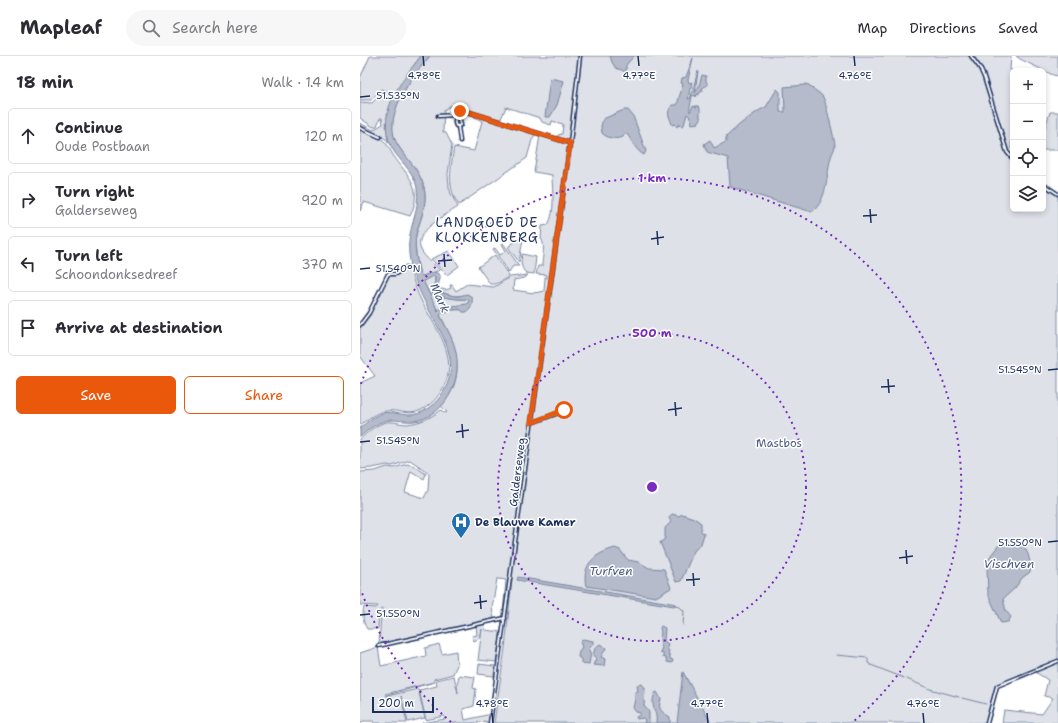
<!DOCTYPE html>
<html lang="en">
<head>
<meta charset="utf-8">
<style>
	body { margin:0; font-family:"Shantell Sans",sans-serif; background:#f7f7f7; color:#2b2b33 }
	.controls { position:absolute; right:12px; top:12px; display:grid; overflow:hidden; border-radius:6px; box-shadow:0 2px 6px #0003 }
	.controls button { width:36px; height:36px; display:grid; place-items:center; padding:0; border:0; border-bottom:1px solid #e1e1e2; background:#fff; color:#2b2b33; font:20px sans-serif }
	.scale { position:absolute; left:12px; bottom:10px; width:62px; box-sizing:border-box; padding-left:4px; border:2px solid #1b2f5e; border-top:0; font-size:11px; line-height:14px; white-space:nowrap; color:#1b2f5e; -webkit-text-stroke:3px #fff; paint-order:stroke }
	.stop { position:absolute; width:12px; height:12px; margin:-9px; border:3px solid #ea580c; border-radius:50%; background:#fff }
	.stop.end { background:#ea580c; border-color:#fff; box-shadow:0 1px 4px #0008 }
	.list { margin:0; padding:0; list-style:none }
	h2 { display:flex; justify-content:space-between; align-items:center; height:52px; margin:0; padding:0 16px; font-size:17px }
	h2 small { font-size:13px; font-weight:400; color:#7c7c81 }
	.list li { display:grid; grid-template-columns:26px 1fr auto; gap:12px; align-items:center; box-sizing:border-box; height:56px; margin:0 8px 8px; padding:0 8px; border:1px solid #e1e1e2; border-radius:6px }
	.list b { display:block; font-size:15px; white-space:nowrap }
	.list p { margin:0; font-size:13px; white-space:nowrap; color:#7c7c81 }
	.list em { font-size:13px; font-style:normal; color:#7c7c81 }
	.actions { display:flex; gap:8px; padding:12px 16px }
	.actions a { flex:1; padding:9px 0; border:1px solid #ea580c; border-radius:6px; text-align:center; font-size:14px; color:#ea580c }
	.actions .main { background:#ea580c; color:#fff }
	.icon { flex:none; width:22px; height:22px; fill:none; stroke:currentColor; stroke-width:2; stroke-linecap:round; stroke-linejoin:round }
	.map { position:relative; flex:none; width:698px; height:667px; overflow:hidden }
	header { display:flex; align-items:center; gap:24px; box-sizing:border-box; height:56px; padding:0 20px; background:#fff; border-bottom:1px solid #e1e1e2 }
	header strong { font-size:19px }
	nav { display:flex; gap:22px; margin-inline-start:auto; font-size:14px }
	.search { width:280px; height:36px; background:#f7f7f7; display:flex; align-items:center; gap:10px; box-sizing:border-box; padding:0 14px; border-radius:22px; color:#7c7c81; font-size:15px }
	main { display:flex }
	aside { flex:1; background:#fff }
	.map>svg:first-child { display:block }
	.green { fill:#dee1e7; stroke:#7c88a2 }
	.water { fill:#b5bbca; stroke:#77839f; fill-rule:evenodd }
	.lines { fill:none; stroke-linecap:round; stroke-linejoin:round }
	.stream { stroke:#77839f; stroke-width:1 }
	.minor-casing { stroke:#1b2f5e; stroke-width:5 }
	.minor { stroke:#fff; stroke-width:2 }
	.route { stroke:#ea580c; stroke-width:5 }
	.ticks { fill:none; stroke:#1b2f5e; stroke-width:1.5 }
	.ring { fill:none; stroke:#7b2cbf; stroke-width:2; stroke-dasharray:2 4 }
	.labels { text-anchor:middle; stroke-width:3; stroke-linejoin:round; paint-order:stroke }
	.park-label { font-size:11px; fill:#4c5c80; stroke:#fff }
	.street-label { font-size:11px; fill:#1b2f5e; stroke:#fff }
	.poi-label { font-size:11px; font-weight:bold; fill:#1b2f5e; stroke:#fff; text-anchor:start }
	.water-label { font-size:12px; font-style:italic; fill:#49597e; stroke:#fff }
	.quarter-label { font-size:13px; letter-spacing:1px; fill:#1b2f5e; stroke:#fff }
	.ticks-label { font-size:10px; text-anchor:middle; fill:#1b2f5e; stroke:#fff; stroke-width:3; stroke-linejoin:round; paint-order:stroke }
	.centre { fill:#7b2cbf; stroke:#fff; stroke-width:2 }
	.ring-label { font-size:12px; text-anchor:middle; font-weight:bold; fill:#7b2cbf; stroke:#fff; stroke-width:3; stroke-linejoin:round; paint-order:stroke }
</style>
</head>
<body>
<header>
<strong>Mapleaf</strong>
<div class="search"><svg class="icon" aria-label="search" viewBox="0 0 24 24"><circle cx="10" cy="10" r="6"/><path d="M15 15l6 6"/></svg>Search here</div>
<nav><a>Map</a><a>Directions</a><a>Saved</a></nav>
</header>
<main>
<aside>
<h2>18 min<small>Walk · 1.4 km</small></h2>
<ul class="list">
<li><svg class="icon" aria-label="ahead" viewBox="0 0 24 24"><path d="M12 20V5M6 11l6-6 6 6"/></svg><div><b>Continue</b><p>Oude Postbaan</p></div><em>120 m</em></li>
<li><svg class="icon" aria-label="right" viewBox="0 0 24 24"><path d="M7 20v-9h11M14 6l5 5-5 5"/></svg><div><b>Turn right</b><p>Galderseweg</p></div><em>920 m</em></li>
<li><svg class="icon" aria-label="left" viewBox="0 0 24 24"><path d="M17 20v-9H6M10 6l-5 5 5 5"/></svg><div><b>Turn left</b><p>Schoondonksedreef</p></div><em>370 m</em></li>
<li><svg class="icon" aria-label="arrive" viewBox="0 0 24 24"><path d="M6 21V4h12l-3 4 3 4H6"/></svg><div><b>Arrive at destination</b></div></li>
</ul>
<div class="actions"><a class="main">Save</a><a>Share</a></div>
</aside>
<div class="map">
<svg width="698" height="667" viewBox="0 0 698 667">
	<rect width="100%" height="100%" fill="#fff"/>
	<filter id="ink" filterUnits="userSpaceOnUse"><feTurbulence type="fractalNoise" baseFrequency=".025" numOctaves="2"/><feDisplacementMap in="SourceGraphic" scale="8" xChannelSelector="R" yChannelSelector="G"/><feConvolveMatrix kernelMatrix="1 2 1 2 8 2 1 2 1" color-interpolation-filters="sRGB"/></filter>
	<g filter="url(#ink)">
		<g class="green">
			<path d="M10,0H61L45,21L27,79L29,87L26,83L0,69V67L13,74L23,68L22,62H20L17,70L13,71L0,62V46L12,47L21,38L30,36L21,33L11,44H0V22Z"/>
			<path d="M70,0H651L650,14L657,15H653V64L651,93H653V153H683V128L698,138V604L638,628L628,667H134L145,592L152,522H150L144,557L143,556L146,524L139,523H137L132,552L134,563L19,588L21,559L23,553H21L19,558L18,573H7C3,567 2,558 4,551L16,552L18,550L0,549V416L15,415L27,411L34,412L47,408L54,410L66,418L64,423L51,415L45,436L64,442L68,434L69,417L50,404L32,410L27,409L12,412L0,413V383C7,377 14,370 23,367C32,364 39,368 47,368C60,367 72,361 81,354L85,357L87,356L81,350C108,321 96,289 80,259C86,252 100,254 108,254L112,249L109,239L94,240L77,235V232L86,234L91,232L90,229H92L96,235L107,228L134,231L150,221L168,219L164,222L154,224L153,234L174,237L184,235L185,221L187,222V219L176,218L178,210H182C182,200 186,191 181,182L182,170L188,169C196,155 192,134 192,119L174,116L180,79L198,82V79L202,78L203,68L192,65L191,69L182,66L180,62L146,51L140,65L90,50L84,54L83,76L86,77L92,89L88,118L89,131L91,138L98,151C86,159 52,176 61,194C65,202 74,208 80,214L64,220L60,219C57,207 54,191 56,179C59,167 65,155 65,141C65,119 50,108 39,91C18,63 52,21 70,0Z"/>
			<path d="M656,0H698V20L693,19L660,3Z"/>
			<path d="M690,56H698V94H683V78Z"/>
			<path d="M109,58L176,77L172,84L167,102L99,149C86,132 91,111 94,91L114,95L122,65L110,59Z"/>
			<path d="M0,72C7,76 16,79 22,83C27,87 30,94 33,99C48,121 64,131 50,160L4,146L0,155Z"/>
			<path d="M161,181L163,183L159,206L148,191Z"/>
			<path d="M143,187L159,210H153L149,216L133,193L135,192L140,199L146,195L142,188Z"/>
			<path d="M89,195L99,210L87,219L71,203Z"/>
			<path d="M162,198L176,201L174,218L166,217C160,211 161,206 162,198Z"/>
			<path d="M135,199L149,220C143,224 137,229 130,228L118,211Z"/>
			<path d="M49,211C53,223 56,235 62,246C75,272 100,301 83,332C77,343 70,350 59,355C48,360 37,353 26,355C16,356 8,363 0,369V327L15,320L0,300V271L9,260L28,220L37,218Z"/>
			<path d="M72,220H75V226L72,235L73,239C85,241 96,244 108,243L109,245L107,248L81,252L78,255L63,225Z"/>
			<path d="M124,567L125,574L141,576L136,606L118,604L122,573L120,582L114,585L112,580L117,579L116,569Z"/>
			<path d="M79,588L82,598L96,595L97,609L93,618L74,623V626L25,638L27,640L58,633L65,662L48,666L41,640L47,667H14L13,665H3L2,667H0V597L18,591L21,610L66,600L65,592Z"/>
			<path d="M698,606V667H642L644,654L682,658L693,642L684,640L688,624L675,616Z"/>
			<path d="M119,608L135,610L134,620L118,618Z"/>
			<path d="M99,619L115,621L113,632L116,633L114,650L103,653L105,664L131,658L130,667H126V665L115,667H62L85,663L84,660L66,664L59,634L77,630L76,624L94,620L98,637L97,630Z"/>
		</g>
		<g class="water">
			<path d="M61,0H70C52,20 19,63 39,91C50,107 63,117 65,138C66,153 59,166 56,179C54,191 57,207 60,218L62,220L75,216L80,219C81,225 76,230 78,236L94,240H99L107,238L112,241C113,246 111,258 103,256C102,256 102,254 101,254C97,252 82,256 80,259C85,270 92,280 95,292C103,320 89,356 59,364C49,367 42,364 32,364C19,364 9,373 0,381V372C7,366 14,359 23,357C32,355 40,359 50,359C61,359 74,349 80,341C105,306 80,278 65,246C57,231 51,215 49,198C46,173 61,156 57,132C55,118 43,108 35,97C12,62 39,27 61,0ZM73,220H75V226L72,235L73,239C85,241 96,244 108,243L109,245L107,248L80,252L78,255L63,225Z"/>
			<path d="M250,0H274L266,9V15L264,16L262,14C254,13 252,7 250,0Z"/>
			<path d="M333,2L328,24L329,27L332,26L331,29L332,31L330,32L328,43H330L338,15L335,37L339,30L342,19L346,20V25L348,29L342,32L343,35L339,37V39L337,38L336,41L335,39L334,40L332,39C332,45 329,50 330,56L333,50L337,52L335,50H338L340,52V61L341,63L338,67L332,68L330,61L327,58L324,69L322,70L320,68L317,71L315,68L312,69C310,59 305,59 312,49H317L323,28L321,27L322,22L326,21Z"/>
			<path d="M190,22L204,25L197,49L190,61H185Z"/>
			<path d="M445,28L449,29C452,34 460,36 463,41C465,43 475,86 475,89C475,93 472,97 471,101C466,120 468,143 452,156L370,131L368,102L347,96L344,88L350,84L354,92L366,86V81L379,69L398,55L406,51L417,33L420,36V56H425L424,31L445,29Z"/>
			<path d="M264,54H268L273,60L286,95L284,99C276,95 272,85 267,78H264L263,81C257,84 246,82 242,77L241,70L243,63Z"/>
			<path d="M312,458L319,460L322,458L334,462L341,467V475L344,478L341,488L334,495L321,525L316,526L300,486H302L305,482V472L311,466L309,462Z"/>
			<path d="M654,483C666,486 672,505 670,516L662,522L655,532L643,543L646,555L651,561L648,566L641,567L628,538L627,511L628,505L631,499L642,485L646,484Z"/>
			<path d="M255,492L260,494L268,504L279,506L289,512L304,513L311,532L296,541L226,530C221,508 236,497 255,492Z"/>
			<path d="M158,521L316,548L314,550L175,527L157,524Z"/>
			<path d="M301,570L305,572L304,585L308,588L307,592L309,595L308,598L310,599V603L313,604L312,607L307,606L306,602L303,601V597L300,596L302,592L300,584L301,576L300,572Z"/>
			<path d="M223,583L233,585V588L229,593L230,597H231L229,608L221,607V603L218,601L219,595L222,591L220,586Z"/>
			<path d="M240,588L246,592L241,601L245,603L244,610L233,609L236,603L235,600H233L235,592Z"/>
			<path d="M323,616L351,667H317Z"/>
			<path d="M282,628L285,632L284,650L289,656V667H284L285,664L283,662L277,663L276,661L280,659V657L276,656L273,652L275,643V636L278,635L277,629Z"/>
			<path d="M297,636L301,643C297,654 302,656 310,661V667H296C298,654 289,652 295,637Z"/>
		</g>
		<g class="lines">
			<g class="stream">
				<path d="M315,549L320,551L324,555L323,569"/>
				<path d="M476,599L508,602V607L511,609L544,622"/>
				<path d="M547,623L570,633L599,641"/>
				<path d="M27,639L75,626"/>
				<path d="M602,642L626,648"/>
			</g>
			<g class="minor-casing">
				<g id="minor">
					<path d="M611,0L620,12L624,21L647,96L653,103"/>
					<path d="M97,59L100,64L101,69L96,70C93,65 97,57 102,54L210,87"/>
					<path d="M78,60L97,59"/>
					<path d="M98,70L100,85"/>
					<path d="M0,72L20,81"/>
					<path d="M683,128L698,138"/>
					<path d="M0,269L9,257L28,218H35L47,211"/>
					<path d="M171,367L204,355"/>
					<path d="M18,590L145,562"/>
					<path d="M130,667L210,87L220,0"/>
					<path d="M627,667L637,630L698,605"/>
				</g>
			</g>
			<use href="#minor" class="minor"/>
		</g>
	</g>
	<g class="lines" filter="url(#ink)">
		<path class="route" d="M100,55L102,54L210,87L171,367L204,354"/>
	</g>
	<path class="ticks" d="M63,0L64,10M278,0L279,10M494,0L495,10M0,41L10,40M510,153L511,167M503,160L517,159M297,175L298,189M291,183L304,181M84,198L85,211M78,205L92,204M0,213L10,212M688,314L698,313M528,323L529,337M521,331L535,330M315,346L316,360M308,354L322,352M102,368L103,382M96,376L109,374M0,386L10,385M688,486L698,485M546,494L547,508M539,502L553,500M333,517L334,530M326,524L340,523M120,539L121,553M114,547L127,545M0,559L10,558M132,657L133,667M347,657L348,667M563,657L564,667"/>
	<g class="ring">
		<circle cx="292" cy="431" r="154"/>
		<path d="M91 666A309 309 0 0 1 1 534M1 328A309 309 0 1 1 493 666"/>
	</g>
	<defs>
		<g id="hospital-pin" transform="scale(1)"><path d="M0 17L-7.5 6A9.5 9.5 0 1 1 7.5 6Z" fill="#1f6fb2" stroke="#fff"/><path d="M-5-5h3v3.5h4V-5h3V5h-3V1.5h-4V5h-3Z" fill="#fff"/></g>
	</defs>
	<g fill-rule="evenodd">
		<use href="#hospital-pin" x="101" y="466"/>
	</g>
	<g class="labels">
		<g class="park-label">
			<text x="419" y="391">Mastbos</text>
		</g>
		<g class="street-label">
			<text transform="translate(157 416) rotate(-83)" y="4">Galderseweg</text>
		</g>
		<g class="poi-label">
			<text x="115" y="470">De Blauwe Kamer</text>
		</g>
		<g class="water-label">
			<text transform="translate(80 242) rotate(66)" y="4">Mark</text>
			<text x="649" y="512">Vischven</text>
			<text x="251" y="519">Turfven</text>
		</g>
		<g class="quarter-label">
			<text x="127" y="171">LANDGOED DE<tspan x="127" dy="15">KLOKKENBERG</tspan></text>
		</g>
	</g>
	<g class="ticks-label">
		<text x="64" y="23">4.78°E</text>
		<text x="279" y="23">4.77°E</text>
		<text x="495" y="23">4.76°E</text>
		<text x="38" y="43">51.535°N</text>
		<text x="38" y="216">51.540°N</text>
		<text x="660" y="317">51.545°N</text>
		<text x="38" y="388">51.545°N</text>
		<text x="660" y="490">51.550°N</text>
		<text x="38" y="561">51.550°N</text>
		<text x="132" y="651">4.78°E</text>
		<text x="347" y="651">4.77°E</text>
		<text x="563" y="651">4.76°E</text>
	</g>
	<circle cx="292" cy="431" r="6" class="centre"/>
	<g class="ring-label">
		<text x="292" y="126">1 km</text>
		<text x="292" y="281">500 m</text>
	</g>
</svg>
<div class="controls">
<button>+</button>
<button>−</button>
<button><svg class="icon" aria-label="locate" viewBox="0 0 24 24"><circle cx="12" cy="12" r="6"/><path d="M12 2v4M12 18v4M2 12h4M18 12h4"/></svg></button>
<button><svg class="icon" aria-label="layers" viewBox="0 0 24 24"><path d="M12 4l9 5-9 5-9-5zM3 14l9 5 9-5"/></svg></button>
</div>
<div class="scale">200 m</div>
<div class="stop" style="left:204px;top:354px"></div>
<div class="stop end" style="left:100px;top:55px"></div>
</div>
</main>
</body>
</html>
